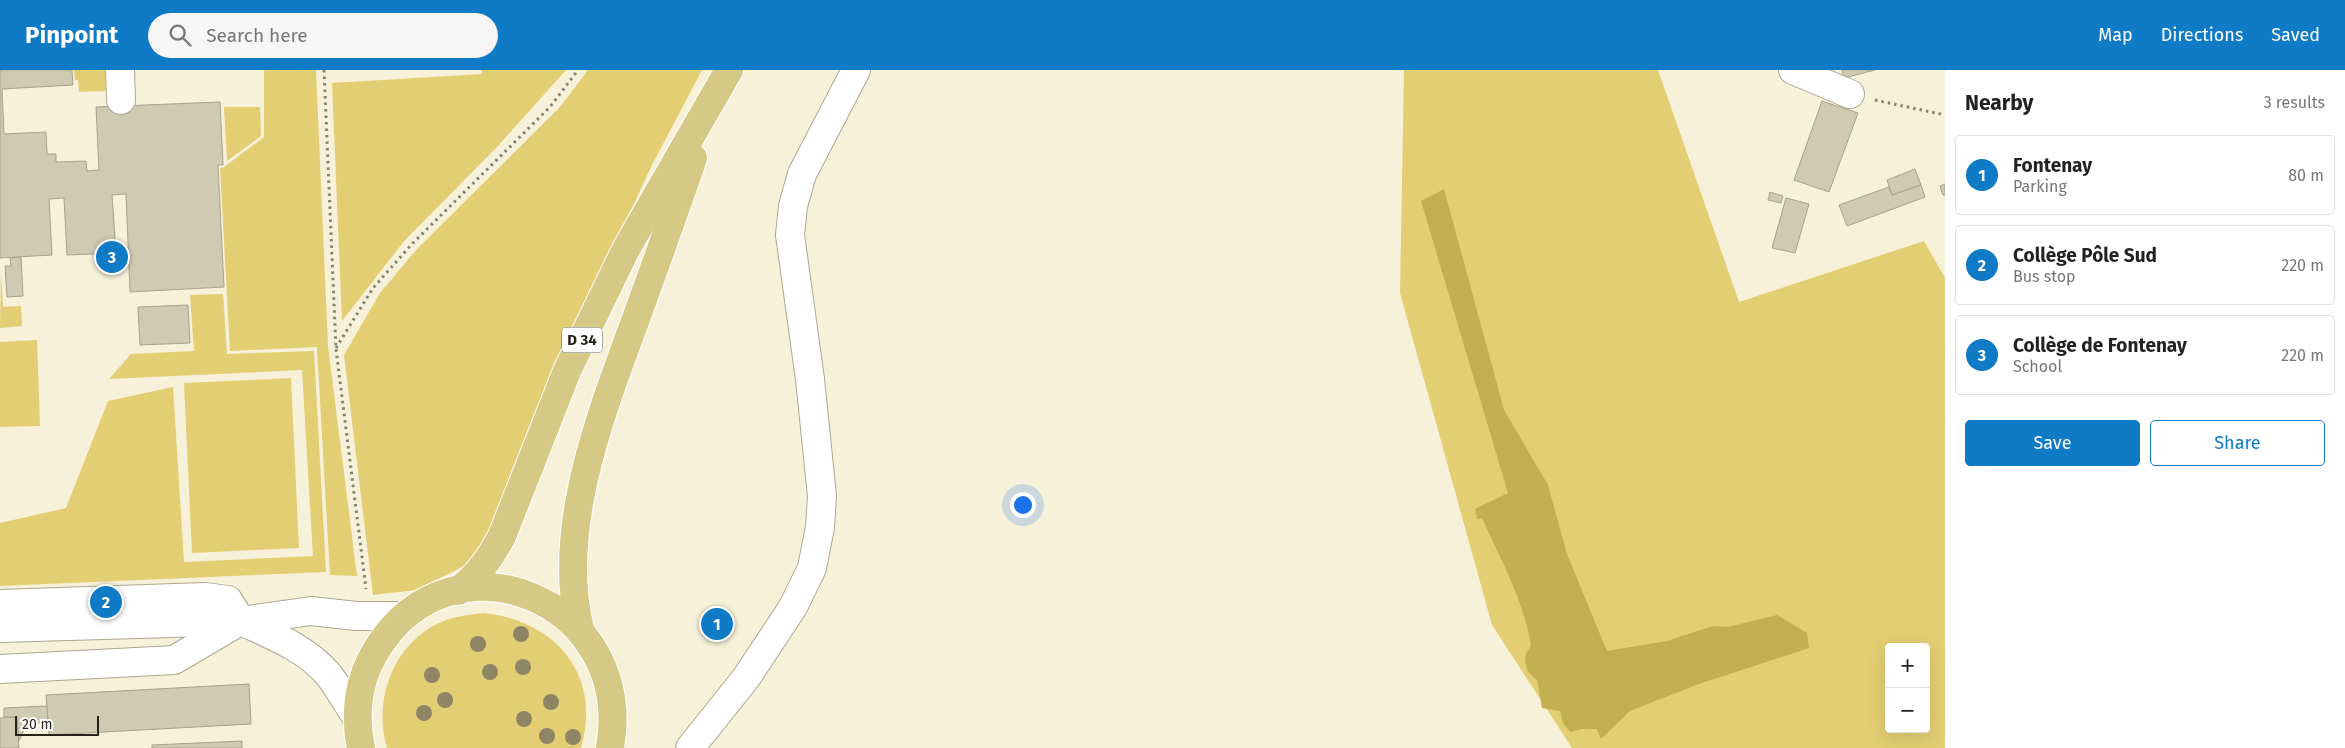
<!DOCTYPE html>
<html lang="en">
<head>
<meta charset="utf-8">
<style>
	body { margin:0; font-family:"Fira Sans",sans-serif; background:#f6f6f6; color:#222 }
	.controls { position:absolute; right:15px; bottom:15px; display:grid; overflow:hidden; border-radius:5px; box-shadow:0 5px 20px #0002 }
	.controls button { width:45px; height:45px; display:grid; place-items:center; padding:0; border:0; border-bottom:1px solid #e0e0e0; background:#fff; color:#222; font:25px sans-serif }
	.scale { position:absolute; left:15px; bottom:12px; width:84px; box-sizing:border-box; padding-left:5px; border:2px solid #25231a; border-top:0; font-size:14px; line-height:18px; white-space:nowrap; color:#25231a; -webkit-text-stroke:4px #fff; paint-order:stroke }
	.you { position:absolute; left:1022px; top:434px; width:18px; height:18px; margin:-12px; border:4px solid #fff; border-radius:50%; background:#1a73e8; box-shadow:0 0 0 8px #1a73e833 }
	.badge { display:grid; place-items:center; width:32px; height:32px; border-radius:50%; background:#0f7ac5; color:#fff; font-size:16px; font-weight:700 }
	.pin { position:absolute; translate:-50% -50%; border:2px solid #fff; box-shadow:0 1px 5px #0006 }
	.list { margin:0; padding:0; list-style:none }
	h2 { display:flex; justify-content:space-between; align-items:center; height:65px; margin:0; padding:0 20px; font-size:21px }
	h2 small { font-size:16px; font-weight:400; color:#767676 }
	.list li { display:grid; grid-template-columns:32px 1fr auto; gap:15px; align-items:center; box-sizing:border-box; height:80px; margin:0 10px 10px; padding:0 10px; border:1px solid #e0e0e0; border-radius:5px }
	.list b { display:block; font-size:19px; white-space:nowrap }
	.list p { margin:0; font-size:16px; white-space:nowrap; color:#767676 }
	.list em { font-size:16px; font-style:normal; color:#767676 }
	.actions { display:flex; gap:10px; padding:15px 20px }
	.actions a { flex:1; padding:11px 0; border:1px solid #0f7ac5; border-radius:5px; text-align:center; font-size:18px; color:#0f7ac5 }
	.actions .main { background:#0f7ac5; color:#fff }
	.icon { flex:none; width:28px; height:28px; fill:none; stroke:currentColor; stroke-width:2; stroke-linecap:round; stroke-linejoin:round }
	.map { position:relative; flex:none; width:1945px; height:678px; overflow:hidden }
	header { display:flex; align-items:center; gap:30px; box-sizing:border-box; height:70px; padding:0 25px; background:#0f7ac5; color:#fff }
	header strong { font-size:24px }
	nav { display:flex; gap:28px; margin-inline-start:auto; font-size:18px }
	.search { width:350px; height:45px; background:#f6f6f6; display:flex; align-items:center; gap:12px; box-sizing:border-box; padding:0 18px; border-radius:28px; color:#767676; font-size:19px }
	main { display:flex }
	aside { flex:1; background:#fff }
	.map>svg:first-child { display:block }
	.green { fill:#e3ce73; fill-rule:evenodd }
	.water { fill:#c3af50 }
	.building { fill:#cfcab2; stroke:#a6a28b }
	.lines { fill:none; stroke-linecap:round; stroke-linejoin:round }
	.minor-casing { stroke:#aca790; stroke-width:30 }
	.major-casing { stroke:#fff; stroke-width:30 }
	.path { stroke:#858272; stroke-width:3; stroke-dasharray:2.5 4; stroke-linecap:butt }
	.minor { stroke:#fff; stroke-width:28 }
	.major { stroke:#d6c885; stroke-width:28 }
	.tree { fill:#8d8563 }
	.labels { text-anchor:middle; stroke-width:5; stroke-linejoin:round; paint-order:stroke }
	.shield { fill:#fff; stroke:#66655f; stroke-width:1 }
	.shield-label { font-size:15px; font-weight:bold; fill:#25231a }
</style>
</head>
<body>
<header>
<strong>Pinpoint</strong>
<div class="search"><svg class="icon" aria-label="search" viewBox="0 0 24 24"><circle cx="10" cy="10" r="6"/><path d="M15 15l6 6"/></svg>Search here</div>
<nav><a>Map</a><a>Directions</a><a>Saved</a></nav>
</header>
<main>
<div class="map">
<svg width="1945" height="678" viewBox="0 0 1945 678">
	<rect width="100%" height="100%" fill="#f7f1d9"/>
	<g class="green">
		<path d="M74,0H105L106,21L79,22L78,10H75Z"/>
		<path d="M264,0H316L328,276L357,506L330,505L317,277L230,281L220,98L224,97L264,67Z"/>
		<path d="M482,0H566L498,76L405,170L342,251L332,13L482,4Z"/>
		<path d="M588,0H702L652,95L540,335L497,448L472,492L416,520L373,525L344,285L380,223L417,179L561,36Z"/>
		<path d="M1404,0H1658L1739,232L1924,171L1945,208V678H1572L1492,555L1400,223ZM1889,577H1926V659H1889Z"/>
		<path d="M224,37H260L261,66L227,91Z"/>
		<path d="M1,202L3,237L21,236L22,256L0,258Z"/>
		<path d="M223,224L227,284L314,281L326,502L0,516V453L66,438L108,331L173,317L184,492L313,486L302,300L109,309L131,284L194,281L190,225Z"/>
		<path d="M37,270L40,356L0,357V272Z"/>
		<path d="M291,308L299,478L192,483L184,313Z"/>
		<path d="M484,543C556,551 602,605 581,678H387C372,628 395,569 446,550C459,546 471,544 484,543Z"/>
	</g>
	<path class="water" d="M1444,119L1504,340L1548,415L1567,484L1607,581L1667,571L1713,556L1728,557L1777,545L1807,563L1809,578L1699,614L1630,641L1601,669L1597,659H1582L1570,662L1563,653L1560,641L1542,638L1537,610L1528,602L1525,591L1526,583L1531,576C1524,531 1501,490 1482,448L1477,449L1475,439L1508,423L1421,131Z"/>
	<g class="building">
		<path d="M0,0H72L73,15L2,19L4,64L46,62L47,84H56V92L86,91L87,101L99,100L96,37L220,32L223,95H218L224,217L130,222L126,124L112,125L116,183L67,185L64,128L49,129L52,185L0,188Z"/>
		<path d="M1842,0H1875L1844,8Z"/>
		<path d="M1822,31L1858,43L1829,122L1794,110Z"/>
		<path d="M1915,99L1921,115L1892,125L1887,110Z"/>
		<path d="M1945,114V125H1943L1940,116Z"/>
		<path d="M1921,115L1925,127L1847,156L1839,135L1889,117L1892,125Z"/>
		<path d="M1770,122L1783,126L1781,133L1768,130Z"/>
		<path d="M1786,128L1809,134L1795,183L1772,178Z"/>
		<path d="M21,187L23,226L7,227L5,196H11L10,188Z"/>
		<path d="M188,235L190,273L140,275L138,237Z"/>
		<path d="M249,614L251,654L49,665L46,625Z"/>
		<path d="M47,636L48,653H27L19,671L17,647H4V638Z"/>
		<path d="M17,647L19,678H0V648Z"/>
		<path d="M242,671V678H152V675Z"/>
	</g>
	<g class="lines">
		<g class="minor-casing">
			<g id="minor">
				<path d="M120,0L121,30"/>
				<path d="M1793,0L1850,24"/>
				<path d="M0,534L205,527L228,530L241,551"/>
				<path d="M241,551C271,565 304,577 327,603C338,616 347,633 357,648"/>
				<path d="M0,558L241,551L311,541L356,546H405"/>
				<path d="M0,599L174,590L237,553"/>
				<path d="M690,678L746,608L793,537L812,498L820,457L822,426L810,309L790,165L793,136L802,104L856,0"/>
			</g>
		</g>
		<g class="major-casing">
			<g id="major">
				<path d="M458,521C478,505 490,489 502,466L567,301L626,179L729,0"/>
				<path d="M580,559C555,458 602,341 637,246C656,193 675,141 693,88"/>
				<path d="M361,678C354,644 358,609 377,579C453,456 636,530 610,678"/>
			</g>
		</g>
		<g class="path">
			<path d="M324,0L336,279L366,519"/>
			<path d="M1875,30L1945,45"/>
			<path d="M336,278L373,218L412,174L550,37L578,0"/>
		</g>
		<use href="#minor" class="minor"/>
		<use href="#major" class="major"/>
	</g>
	<g class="tree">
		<circle cx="521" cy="564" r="8"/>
		<circle cx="478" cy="574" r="8"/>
		<circle cx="523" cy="597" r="8"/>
		<circle cx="490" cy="602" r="8"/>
		<circle cx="432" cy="605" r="8"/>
		<circle cx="445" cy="630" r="8"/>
		<circle cx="551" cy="632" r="8"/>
		<circle cx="424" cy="643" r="8"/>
		<circle cx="524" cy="649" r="8"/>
		<circle cx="547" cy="666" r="8"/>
		<circle cx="573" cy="667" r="8"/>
	</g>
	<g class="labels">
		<rect class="shield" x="562" y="257.5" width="40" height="25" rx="4"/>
		<g class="shield-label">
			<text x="582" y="275">D 34</text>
		</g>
	</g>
</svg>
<div class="controls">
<button>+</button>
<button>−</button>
</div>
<div class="scale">20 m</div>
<div class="you"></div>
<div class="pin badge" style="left:717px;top:554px">1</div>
<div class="pin badge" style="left:106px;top:532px">2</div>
<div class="pin badge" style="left:112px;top:187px">3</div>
</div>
<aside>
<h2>Nearby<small>3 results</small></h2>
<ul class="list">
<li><span class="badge">1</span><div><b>Fontenay</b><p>Parking</p></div><em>80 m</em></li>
<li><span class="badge">2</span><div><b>Collège Pôle Sud</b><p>Bus stop</p></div><em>220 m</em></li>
<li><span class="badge">3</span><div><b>Collège de Fontenay</b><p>School</p></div><em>220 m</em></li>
</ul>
<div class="actions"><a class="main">Save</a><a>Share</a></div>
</aside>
</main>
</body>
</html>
